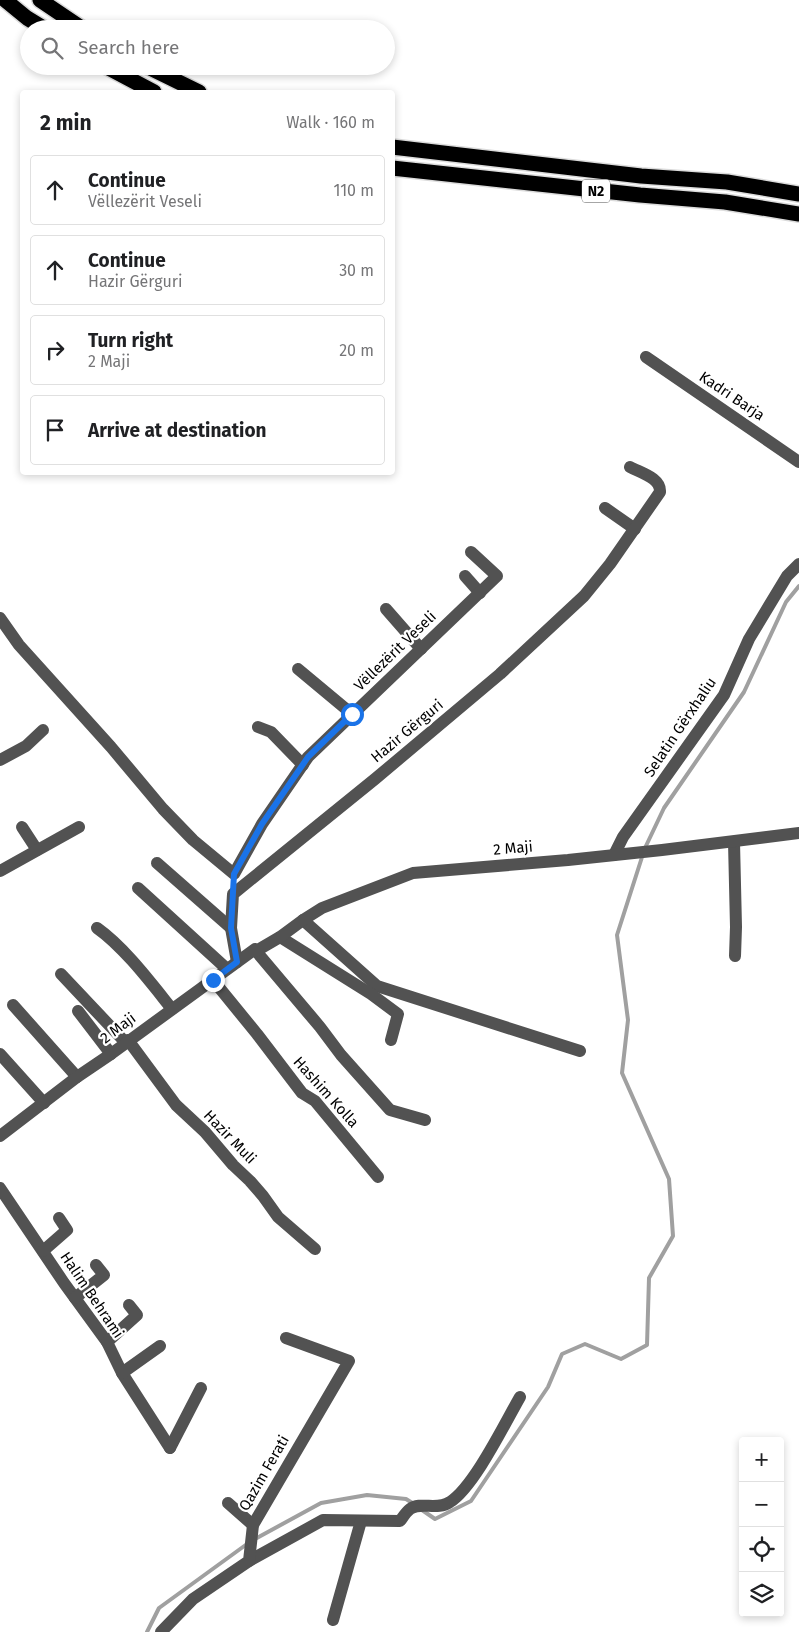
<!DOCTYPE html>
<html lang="en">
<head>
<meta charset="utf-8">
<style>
	body { margin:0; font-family:"Fira Sans",sans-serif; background:#f6f6f6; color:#202124 }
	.controls { position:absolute; right:15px; bottom:15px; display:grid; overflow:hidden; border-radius:5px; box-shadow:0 2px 8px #0003 }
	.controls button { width:45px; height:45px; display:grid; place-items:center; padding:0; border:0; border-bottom:1px solid #e0e0e0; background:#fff; color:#202124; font:25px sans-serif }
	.stop { position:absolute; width:15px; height:15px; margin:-11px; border:4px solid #1a73e8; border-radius:50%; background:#fff }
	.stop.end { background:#1a73e8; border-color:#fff; box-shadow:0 1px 5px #0008 }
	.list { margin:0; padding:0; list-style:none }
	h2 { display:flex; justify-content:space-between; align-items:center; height:65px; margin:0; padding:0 20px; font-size:21px }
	h2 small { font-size:16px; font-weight:400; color:#757577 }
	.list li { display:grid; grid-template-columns:32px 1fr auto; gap:15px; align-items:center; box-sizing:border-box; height:70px; margin:0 10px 10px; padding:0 10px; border:1px solid #e0e0e0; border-radius:5px }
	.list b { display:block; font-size:19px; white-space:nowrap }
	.list p { margin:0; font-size:16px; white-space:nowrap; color:#757577 }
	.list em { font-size:16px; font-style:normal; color:#757577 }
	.icon { flex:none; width:28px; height:28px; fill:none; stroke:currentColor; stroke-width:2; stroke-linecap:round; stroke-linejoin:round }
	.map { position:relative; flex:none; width:799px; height:1632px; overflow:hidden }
	.search { position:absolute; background:#fff; box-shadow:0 2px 8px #0003; left:20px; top:20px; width:375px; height:55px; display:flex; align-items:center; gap:12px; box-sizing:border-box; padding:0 18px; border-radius:28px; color:#757577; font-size:19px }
	.panel { position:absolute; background:#fff; box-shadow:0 2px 8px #0003; left:20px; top:90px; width:375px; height:385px; border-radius:5px }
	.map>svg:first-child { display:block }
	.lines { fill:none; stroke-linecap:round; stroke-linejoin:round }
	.stream { stroke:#a0a0a0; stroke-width:4 }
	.highway-casing { stroke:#dbdbdb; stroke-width:18 }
	.minor { stroke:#525252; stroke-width:12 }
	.highway { stroke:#000; stroke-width:15 }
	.route { stroke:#1a73e8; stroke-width:6 }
	.labels { text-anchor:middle; stroke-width:4.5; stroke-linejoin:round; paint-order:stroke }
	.shield { fill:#fff; stroke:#4c4c4c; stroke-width:1 }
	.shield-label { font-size:14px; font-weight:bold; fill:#000 }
	.street-label { font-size:15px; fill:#000; stroke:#fff }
</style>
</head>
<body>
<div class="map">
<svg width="799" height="1632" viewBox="0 0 799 1632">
	<rect width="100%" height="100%" fill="#fff"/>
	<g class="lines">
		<g class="stream">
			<path d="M645,848L664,808L744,692L786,602L799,586"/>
			<path d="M422,1510L435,1519L471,1501L548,1387L562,1354L585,1344L621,1359L647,1345L649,1278L673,1236L669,1179L622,1073L628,1020L617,935L643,854"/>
			<path d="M255,1539L321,1503L367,1495L406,1499L414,1504"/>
			<path d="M147,1632L159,1608L247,1544"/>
		</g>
		<g class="highway-casing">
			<g id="highway">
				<path d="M5,0L27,18L45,29"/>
				<path d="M40,0L83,29"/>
				<path d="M105,66L154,92"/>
				<path d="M146,66L199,92"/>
				<path d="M392,147L641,176L727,182L799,194"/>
				<path d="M392,168L640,195L725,202L799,214"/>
			</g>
		</g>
		<g class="minor">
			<path d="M646,357L799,462"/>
			<path d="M605,508L635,529"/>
			<path d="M465,576L480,593"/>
			<path d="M386,609L421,649"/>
			<path d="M0,618L19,645L111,747L163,809L193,840L234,874L262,824L308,757L497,576L471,552"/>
			<path d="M298,669L352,714"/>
			<path d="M258,727L271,732L303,765"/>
			<path d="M0,760L26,746L43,730"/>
			<path d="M22,827L37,850"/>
			<path d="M734,842L736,927L735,956"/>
			<path d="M614,855L623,837L724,695L749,639L787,576L799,564"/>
			<path d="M157,863L231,928"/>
			<path d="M0,871L79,827"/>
			<path d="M138,888L227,969"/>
			<path d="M303,920L377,986L580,1051"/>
			<path d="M97,928C124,947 151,983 172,1009"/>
			<path d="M280,937L371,994L398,1014L391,1040"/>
			<path d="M256,951L320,1027L341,1055L390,1110L425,1120"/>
			<path d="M237,962L231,928L233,894L375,779L500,674L584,596L610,564L660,492C661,478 641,473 630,467"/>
			<path d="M61,974L126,1043"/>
			<path d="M213,980L257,1034L302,1093L315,1101L378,1177"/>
			<path d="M13,1005L77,1077"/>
			<path d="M78,1011L111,1054"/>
			<path d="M128,1040L176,1105L205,1132L233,1165L250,1181L263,1196L278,1217L315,1249"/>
			<path d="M0,1054L44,1103"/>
			<path d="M0,1136L77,1077L111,1054L255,949L256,951L280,937L303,920L322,908L413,873L568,860L662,850L799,833"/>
			<path d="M0,1188L64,1283L107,1342L122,1373L170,1448"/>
			<path d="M43,1251L67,1230L59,1218"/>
			<path d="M75,1298L104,1275L96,1265"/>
			<path d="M107,1342L137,1315L129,1305"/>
			<path d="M122,1373L160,1346"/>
			<path d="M170,1448L201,1388"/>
			<path d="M228,1503L253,1525"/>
			<path d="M249,1561L323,1520L400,1521C403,1517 406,1512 410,1509C421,1501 437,1511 450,1502C474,1487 505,1423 520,1397"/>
			<path d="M333,1620L361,1521"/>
			<path d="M161,1632L193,1599L249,1561L253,1525L349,1361L286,1338"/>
		</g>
		<use href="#highway" class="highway"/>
	</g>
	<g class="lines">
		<path class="route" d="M213,980L237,962L231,928L234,874L262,824L308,757L352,714"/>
	</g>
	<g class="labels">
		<rect class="shield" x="582" y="179.5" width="28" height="23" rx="4"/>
		<g class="shield-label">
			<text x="596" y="196">N2</text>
		</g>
		<g class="street-label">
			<text transform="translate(732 396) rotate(34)" y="5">Kadri Barja</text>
			<text transform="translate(395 651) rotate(-44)" y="5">Vëllezërit Veseli</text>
			<text transform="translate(680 727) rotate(-56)" y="5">Selatin Gërxhaliu</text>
			<text transform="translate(407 731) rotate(-40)" y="5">Hazir Gërguri</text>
			<text transform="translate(513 848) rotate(-5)" y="5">2 Maji</text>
			<text transform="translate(118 1028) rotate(-37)" y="5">2 Maji</text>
			<text transform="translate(326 1092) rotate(48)" y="5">Hashim Kolla</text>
			<text transform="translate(230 1137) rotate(46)" y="5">Hazir Muli</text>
			<text transform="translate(92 1295) rotate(56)" y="5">Halim Behrami</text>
			<text transform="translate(264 1473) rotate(-60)" y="5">Qazim Ferati</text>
		</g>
	</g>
</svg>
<div class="controls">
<button>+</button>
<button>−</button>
<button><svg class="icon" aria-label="locate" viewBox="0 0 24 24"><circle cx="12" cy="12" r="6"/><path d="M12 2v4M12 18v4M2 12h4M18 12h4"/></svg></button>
<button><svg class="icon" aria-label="layers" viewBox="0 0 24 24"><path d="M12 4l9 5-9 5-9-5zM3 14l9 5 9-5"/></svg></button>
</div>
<div class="stop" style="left:352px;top:714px"></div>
<div class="stop end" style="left:213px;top:980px"></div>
<div class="search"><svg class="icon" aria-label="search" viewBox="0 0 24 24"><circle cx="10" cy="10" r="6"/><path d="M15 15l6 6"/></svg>Search here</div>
<section class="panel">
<h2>2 min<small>Walk · 160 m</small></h2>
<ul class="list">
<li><svg class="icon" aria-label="ahead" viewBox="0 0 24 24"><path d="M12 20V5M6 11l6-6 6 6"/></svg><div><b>Continue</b><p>Vëllezërit Veseli</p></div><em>110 m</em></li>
<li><svg class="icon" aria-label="ahead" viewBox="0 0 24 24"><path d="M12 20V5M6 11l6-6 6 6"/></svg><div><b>Continue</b><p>Hazir Gërguri</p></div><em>30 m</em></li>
<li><svg class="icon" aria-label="right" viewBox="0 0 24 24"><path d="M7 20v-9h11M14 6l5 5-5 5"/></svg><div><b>Turn right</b><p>2 Maji</p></div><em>20 m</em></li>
<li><svg class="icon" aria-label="arrive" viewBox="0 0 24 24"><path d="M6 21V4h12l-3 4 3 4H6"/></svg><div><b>Arrive at destination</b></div></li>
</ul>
</section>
</div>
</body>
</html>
